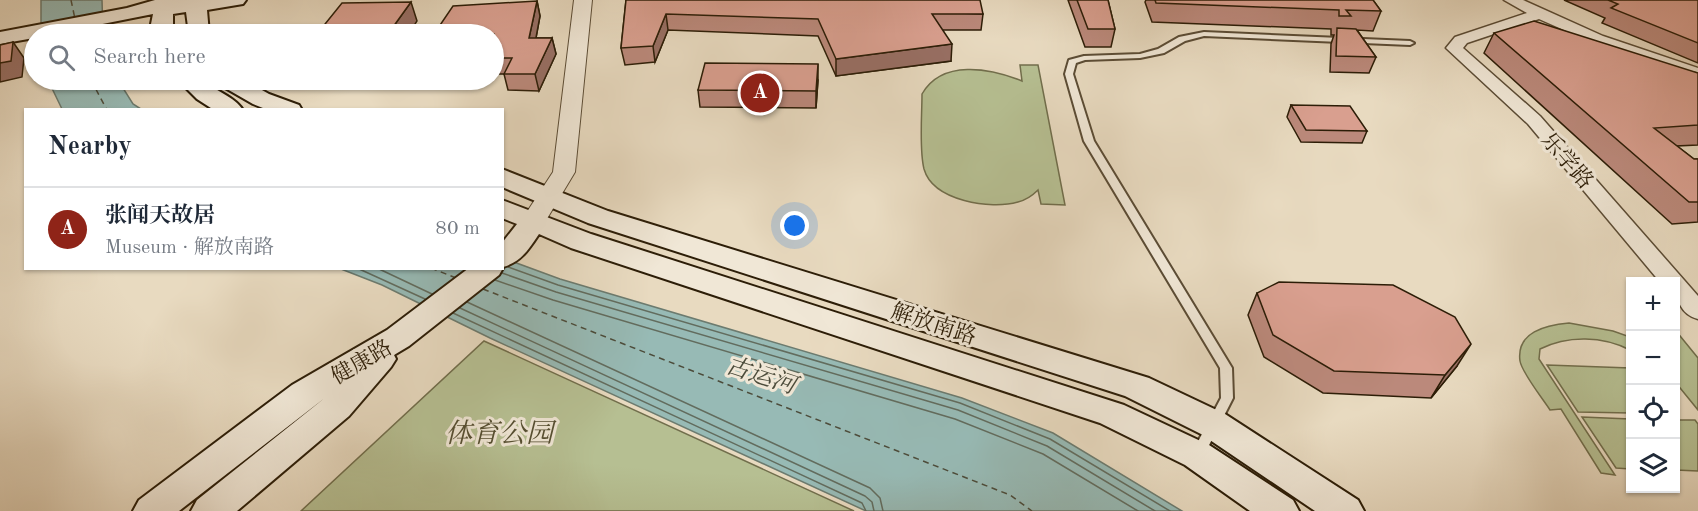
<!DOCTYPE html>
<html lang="en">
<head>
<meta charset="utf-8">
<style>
	body { margin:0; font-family:"Old Standard TT","Noto Serif SC",serif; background:#f6f6f7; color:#1f2937 }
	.controls { position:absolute; right:18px; bottom:18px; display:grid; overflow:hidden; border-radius:0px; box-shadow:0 2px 4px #0004 }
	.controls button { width:54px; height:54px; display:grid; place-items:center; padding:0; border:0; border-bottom:2px solid #e0e1e3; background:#fff; color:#1f2937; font:30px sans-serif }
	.you { position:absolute; left:795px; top:226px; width:21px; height:21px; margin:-15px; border:4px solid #fff; border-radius:50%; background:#1a73e8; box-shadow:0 0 0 9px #1a73e833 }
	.badge { display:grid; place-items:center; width:39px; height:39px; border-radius:50%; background:#8f2418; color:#fff; font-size:20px; font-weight:700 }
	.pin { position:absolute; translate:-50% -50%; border:3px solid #fff; box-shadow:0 2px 6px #0006 }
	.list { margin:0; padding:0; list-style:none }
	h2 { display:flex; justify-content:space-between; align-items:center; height:78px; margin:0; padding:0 24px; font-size:26px }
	h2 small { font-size:20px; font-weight:400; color:#747a83 }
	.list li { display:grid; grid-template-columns:39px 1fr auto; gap:18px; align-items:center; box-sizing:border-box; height:84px; padding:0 24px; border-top:2px solid #e0e1e3 }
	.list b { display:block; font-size:22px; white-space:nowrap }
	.list p { margin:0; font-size:20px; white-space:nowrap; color:#747a83 }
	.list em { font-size:20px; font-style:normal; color:#747a83 }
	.icon { flex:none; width:33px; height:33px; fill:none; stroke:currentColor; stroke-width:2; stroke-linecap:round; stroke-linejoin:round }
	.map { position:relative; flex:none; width:1698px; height:511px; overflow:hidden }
	.search { position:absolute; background:#fff; box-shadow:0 2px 4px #0004; left:24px; top:24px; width:480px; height:66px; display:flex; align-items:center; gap:15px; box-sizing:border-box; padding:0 21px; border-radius:33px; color:#747a83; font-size:22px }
	.panel { position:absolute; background:#fff; box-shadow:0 2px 4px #0004; left:24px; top:108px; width:480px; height:162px; border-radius:0px }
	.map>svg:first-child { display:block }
	.green { fill:#b6bf92; stroke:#716e4c; stroke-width:1.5 }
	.water { fill:#97bab5; stroke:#6c7b6f; stroke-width:1.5 }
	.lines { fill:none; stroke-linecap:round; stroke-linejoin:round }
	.shore { stroke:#626c5e; stroke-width:1.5 }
	.ferry { stroke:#4c4c3b; stroke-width:1.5; stroke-dasharray:6 4.5; stroke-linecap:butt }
	.service-casing { stroke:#5b4c35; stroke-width:4 }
	.minor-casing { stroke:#5b4c35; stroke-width:3 }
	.tertiary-casing { stroke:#5b4c35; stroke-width:2 }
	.secondary-casing { stroke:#2c1d07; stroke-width:4 }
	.service { fill:#f0e7d6; fill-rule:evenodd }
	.minor { fill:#f0e7d6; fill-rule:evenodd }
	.tertiary { fill:#f0e7d6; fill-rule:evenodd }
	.secondary { fill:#f0e7d6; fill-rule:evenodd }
	.wall { fill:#bb897b; stroke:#2c1d07; stroke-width:1.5 }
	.shaded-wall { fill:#986f64; stroke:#2c1d07; stroke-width:1.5 }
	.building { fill:#d99f8f; stroke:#2c1d07; stroke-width:1.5 }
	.labels { text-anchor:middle; stroke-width:6; stroke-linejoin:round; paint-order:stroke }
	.street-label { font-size:22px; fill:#2c1d07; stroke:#f0e7d6 }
	.water-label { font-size:24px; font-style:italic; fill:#4c4c3b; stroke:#f0e7d6 }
	.near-park-label { font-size:27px; font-style:italic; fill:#554e31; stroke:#f0e7d6 }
</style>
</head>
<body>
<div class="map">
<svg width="1698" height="511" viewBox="0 0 1698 511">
	<rect width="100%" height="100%" fill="#e8dac0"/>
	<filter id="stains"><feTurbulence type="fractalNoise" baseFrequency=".00333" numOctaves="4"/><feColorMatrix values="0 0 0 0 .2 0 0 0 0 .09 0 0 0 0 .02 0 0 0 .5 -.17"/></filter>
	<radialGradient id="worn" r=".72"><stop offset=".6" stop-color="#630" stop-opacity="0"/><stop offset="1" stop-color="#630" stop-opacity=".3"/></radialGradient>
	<g class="green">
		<path d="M1020,65H1038L1065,205L1041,204L1038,190C1032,196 1026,200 1018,202C991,210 933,201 924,169C919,149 922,116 922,94C942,59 990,68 1022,81Z"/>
		<path d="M1569,323L1613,331L1630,337V350C1603,336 1568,335 1540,349L1539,359L1615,475L1601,473L1561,409L1550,410C1543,399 1522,373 1520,361C1516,332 1546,325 1569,323Z"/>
		<path d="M1676,331L1698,358V410L1676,383Z"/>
		<path d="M484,341L854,511H301Z"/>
		<path d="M1547,365L1630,368V413L1578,412Z"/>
		<path d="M1582,417L1630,419V469L1616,468Z"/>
		<path d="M1676,420H1695L1698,424V471L1676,470Z"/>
	</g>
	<g class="water">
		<path d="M41,0H102L103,34H41Z"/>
		<path d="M48,80H118L133,104L141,109H62Z"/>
		<path d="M503,258L560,279L962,398L1053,433L1182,511H866L490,338L382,285L341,269L502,268Z"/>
	</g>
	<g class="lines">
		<g class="shore">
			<path d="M508,267L558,285L960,403L1050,439L1170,511"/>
			<path d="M357,268L425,299"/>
			<path d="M377,268L432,294"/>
			<path d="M502,273L556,292L958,410L1047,446L1155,511"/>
			<path d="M495,280L553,300L955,419L1043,454L1138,511"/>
			<path d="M467,302L870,488L880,498L883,511"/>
			<path d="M460,308L865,496L872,502L874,511"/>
			<path d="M453,313L862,503L866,511"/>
		</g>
		<g class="ferry">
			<path d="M71,0L75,19"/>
			<path d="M91,80L107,110"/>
			<path d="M431,268L456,278"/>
			<path d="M483,289L1010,495L1032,511"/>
		</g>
		<g class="service-casing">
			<path id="service" d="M1204,32L1410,41L1414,43L1410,45L1204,36L1185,41L1164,53L1140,58L1085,60L1076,63L1073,74L1094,141L1232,368L1233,398L1203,457L1198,458L1193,457L1192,453L1221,398L1220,368L1084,141L1065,74L1069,60L1084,56L1140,54L1158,49L1179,37Z"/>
		</g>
		<g class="minor-casing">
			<path id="minor" d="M1504,0H1523L1603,36L1698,68V79L1591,42L1539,19L1467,43L1463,48L1540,116L1684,280L1698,296V319C1680,314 1676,299 1676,282H1660L1528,124L1446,48L1455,37L1527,13Z"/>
		</g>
		<g class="tertiary-casing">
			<path id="tertiary" d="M574,0H592L575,172L542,227L533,229L524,227L521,221L553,172Z"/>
		</g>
		<g class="secondary-casing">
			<g id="secondary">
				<path d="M155,0H246L243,4L207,10L209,34H189L186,12L173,14V34H153L151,24L153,14L52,34H34V38L0,44V32L127,8Z"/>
				<path d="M178,80H202C214,90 235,97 243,110H214L197,99Z"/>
				<path d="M217,80H244L269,94L299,105L302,110H268L253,104L220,85Z"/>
				<path d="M502,169L608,211L1149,378L1225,414L1358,500L1364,511H1315L1201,434L1125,396L588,223L502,187Z"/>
				<path d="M502,200L591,234L1124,405L1209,445L1293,500L1299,511H1250L1185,465L1100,423L571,248L539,234C529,249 521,262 503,267V268L499,275L409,346L394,355L396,359L391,367L349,416L237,511H191L197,500L326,397L179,511H133L139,500L292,385L387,330L469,268H502V243L517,224L502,218Z"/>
			</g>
		</g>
		<use href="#service" class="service"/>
		<use href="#minor" class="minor"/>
		<use href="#tertiary" class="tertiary"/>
		<use href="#secondary" class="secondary"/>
	</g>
	<g class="wall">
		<path d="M626,0L983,14L981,30H943L951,61L836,76L818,36L668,30L655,62L625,65L621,48Z"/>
		<path d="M1068,0H1108L1115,29L1111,47H1085Z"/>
		<path d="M1146,0H1373L1381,11L1373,31L1357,30L1376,57L1369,73L1330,72L1331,44L1334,35H1331V29L1152,22L1145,2Z"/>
		<path d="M1564,0H1698V63L1602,23L1605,18Z"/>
		<path d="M537,1L540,16L536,38H552L556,54L539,91L508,90L504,74H494V34Z"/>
		<path d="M1494,33L1698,73V145L1677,146L1694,159H1698V222L1672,224L1484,53Z"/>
		<path d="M818,80L816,108L700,107L698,90Z"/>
		<path d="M1291,105L1367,131L1362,143L1301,142L1287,117Z"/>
		<path d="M1257,293L1457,366L1431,398L1323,393L1264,357L1248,315Z"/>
	</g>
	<g class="shaded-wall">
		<path d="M537,1L540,16L533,54L529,38Z"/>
		<path d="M411,2L417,21L409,34H388Z"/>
		<path d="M666,14L668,30L655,62L653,46Z"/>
		<path d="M552,38L556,54L539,91L535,74Z"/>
		<path d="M13,42L24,58L22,77L0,82V63Z"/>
		<path d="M952,44L951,61L836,76V59Z"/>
		<path d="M818,64V80L816,108V91Z"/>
		<path d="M1471,344L1457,366L1431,398L1445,375Z"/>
	</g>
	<g class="building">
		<path d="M626,0H980L983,14H932L952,44L836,59L818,19L666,14L653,46L621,48Z"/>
		<path d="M1077,0H1108L1115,29H1088Z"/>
		<path d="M1155,0H1373L1381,11L1346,10L1351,16H1339V10L1156,3Z"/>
		<path d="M1608,0H1698V43L1611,8L1618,4Z"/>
		<path d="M537,1L529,38H552L535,74H504L512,58H494V34H434L453,6Z"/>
		<path d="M411,2L388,34H317L342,3Z"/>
		<path d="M1534,21L1698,73V125L1654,128L1694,159H1698V202H1689L1494,33Z"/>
		<path d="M1337,28L1356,29L1376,57L1336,56Z"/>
		<path d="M13,42L11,61L0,63V45Z"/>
		<path d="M705,63L818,64L816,91L698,90Z"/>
		<path d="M1291,105L1350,106L1367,131L1306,130Z"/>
		<path d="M1279,282L1393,285L1455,317L1471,344L1445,375L1334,371L1273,335L1257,293Z"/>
	</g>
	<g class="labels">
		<g class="street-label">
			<text transform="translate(1568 160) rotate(49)" y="8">乐学路</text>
			<text transform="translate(934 323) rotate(18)" y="8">解放南路</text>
			<text transform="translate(361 361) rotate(-30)" y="8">健康路</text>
		</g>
		<g class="water-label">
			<text transform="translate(761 375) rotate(18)" y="8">古运河</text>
		</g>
		<g class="near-park-label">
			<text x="499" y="442">体育公园</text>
		</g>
	</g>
	<rect width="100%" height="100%" filter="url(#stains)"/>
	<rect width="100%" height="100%" fill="url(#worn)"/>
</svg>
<div class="controls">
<button>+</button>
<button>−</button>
<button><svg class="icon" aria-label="locate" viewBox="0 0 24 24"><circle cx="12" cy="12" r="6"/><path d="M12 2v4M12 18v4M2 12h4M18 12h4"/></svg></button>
<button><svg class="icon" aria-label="layers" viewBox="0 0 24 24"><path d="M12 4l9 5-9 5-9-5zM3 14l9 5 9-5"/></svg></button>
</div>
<div class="you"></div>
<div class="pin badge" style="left:760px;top:93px">A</div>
<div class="search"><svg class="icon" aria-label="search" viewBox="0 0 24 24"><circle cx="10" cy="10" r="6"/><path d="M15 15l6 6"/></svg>Search here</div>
<section class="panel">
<h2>Nearby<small></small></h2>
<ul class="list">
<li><span class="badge">A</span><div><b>张闻天故居</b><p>Museum · 解放南路</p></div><em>80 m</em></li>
</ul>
</section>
</div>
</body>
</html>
